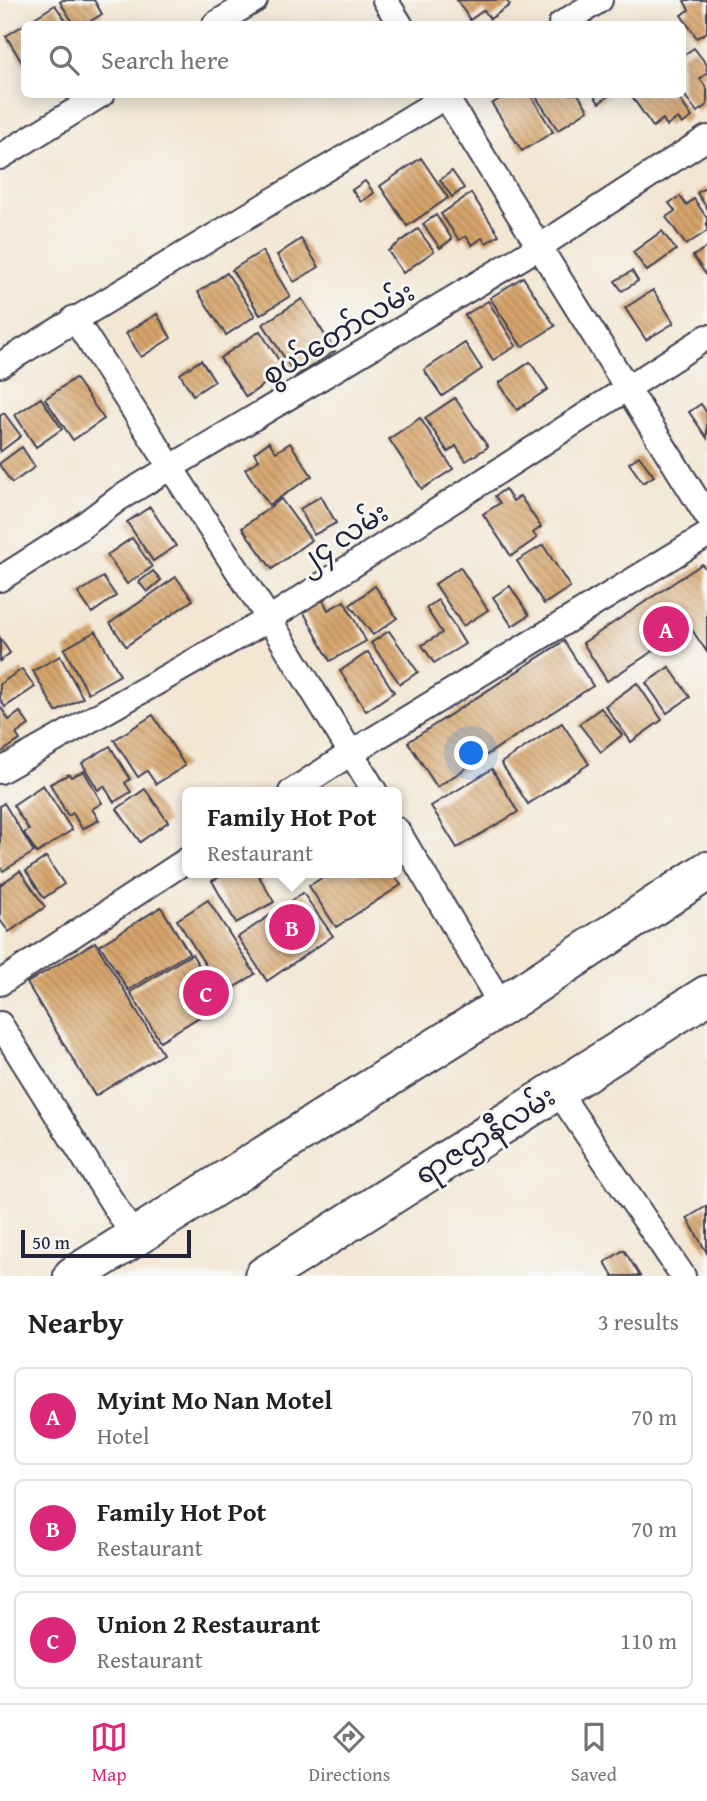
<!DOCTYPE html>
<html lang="en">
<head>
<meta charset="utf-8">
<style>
	body { margin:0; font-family:"Gentium Book Plus","Noto Sans Myanmar",serif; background:#f6f6f6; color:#202124 }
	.scale { position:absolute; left:21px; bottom:18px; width:170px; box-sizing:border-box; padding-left:7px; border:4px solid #22223b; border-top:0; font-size:19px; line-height:24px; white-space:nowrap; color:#22223b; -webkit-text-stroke:5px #f6f6f2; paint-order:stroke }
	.you { position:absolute; left:472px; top:754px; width:24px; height:24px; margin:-18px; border:5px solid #fff; border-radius:50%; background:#1a73e8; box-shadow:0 0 0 10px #1a73e833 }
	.badge { display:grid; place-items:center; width:46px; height:46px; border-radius:50%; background:#db2777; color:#fff; font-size:23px; font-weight:700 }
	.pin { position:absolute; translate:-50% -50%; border:4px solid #fff; box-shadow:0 2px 7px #0006 }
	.popup { position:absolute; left:182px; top:787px; width:220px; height:91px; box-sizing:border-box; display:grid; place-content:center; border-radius:10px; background:#fff; filter:drop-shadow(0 2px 5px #0005); font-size:23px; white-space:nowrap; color:#757577 }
	.popup b { font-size:26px; color:#202124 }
	.popup::after { content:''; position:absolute; left:50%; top:100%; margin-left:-14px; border:14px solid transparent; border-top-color:#fff }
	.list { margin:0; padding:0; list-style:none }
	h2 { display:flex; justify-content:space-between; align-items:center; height:91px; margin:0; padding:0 28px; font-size:30px }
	h2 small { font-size:23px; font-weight:400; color:#757577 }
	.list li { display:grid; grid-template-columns:46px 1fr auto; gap:21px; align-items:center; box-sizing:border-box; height:98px; margin:0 14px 14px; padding:0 14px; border:2px solid #e0e0e0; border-radius:10px }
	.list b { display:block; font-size:26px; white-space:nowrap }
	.list p { margin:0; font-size:23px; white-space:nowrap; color:#757577 }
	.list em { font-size:23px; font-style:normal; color:#757577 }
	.icon { flex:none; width:38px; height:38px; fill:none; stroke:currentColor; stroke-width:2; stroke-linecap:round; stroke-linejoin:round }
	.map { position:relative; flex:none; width:707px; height:1276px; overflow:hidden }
	.search { position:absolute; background:#fff; box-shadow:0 4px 18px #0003; left:21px; right:21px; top:21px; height:77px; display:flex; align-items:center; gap:18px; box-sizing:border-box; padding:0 24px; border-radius:10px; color:#757577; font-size:26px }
	.sheet { height:427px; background:#fff }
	nav { display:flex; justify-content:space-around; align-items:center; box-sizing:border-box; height:98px; border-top:2px solid #e0e0e0; background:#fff; font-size:19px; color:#757577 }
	nav a { display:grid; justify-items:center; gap:4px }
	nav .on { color:#db2777 }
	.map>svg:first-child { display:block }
	.building { fill:url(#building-back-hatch) }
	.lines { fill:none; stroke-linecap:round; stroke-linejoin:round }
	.street-casing { stroke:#414052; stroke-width:28 }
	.primary-casing { stroke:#414052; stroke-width:42 }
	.street { stroke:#fff; stroke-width:24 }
	.primary { stroke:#fff; stroke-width:38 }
	.labels { text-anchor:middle; stroke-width:6; stroke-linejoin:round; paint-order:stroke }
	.street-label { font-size:28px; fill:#22223b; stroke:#f6f6f2 }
</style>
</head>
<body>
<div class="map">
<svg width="707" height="1276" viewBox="0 0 707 1276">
	<defs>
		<pattern id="building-back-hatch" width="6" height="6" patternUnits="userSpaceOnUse" patternTransform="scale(1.75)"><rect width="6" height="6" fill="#d7a56c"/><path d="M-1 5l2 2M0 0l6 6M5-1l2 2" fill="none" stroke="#ae865a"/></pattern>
	</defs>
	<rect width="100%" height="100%" fill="#f6f6f2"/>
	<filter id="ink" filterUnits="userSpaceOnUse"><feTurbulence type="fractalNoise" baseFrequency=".0143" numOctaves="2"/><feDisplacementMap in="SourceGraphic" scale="14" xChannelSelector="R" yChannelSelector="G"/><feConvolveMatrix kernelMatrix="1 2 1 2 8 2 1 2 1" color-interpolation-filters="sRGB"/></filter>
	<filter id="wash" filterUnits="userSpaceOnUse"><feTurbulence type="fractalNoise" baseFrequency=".00686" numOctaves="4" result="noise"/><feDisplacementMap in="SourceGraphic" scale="28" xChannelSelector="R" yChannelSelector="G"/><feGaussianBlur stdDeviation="1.57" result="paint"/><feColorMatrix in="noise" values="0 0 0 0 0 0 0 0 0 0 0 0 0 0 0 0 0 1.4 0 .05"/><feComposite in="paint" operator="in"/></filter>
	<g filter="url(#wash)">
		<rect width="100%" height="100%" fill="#f3e7d4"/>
		<g id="blocks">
			<g class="building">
				<path d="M63,0H94L102,14L86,24H74L60,2Z"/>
				<path d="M457,0H506L510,5L490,19L484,10L470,20Z"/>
				<path d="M686,0H707V32L697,38L681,15L689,10L684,1Z"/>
				<path d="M55,5L68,24H24V66L6,36Z"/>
				<path d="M694,48L707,65V73L700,79L707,88V105L697,112L682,92V56Z"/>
				<path d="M507,94H530L553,132L522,151L492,104Z"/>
				<path d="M534,94H578L588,110L558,130Z"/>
				<path d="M593,94H611L599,103Z"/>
				<path d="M630,94H676L692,117L682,124L678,118L667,126L663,119L653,127Z"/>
				<path d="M421,158L448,198L407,226L380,186Z"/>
				<path d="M452,171L464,188L452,197L440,180Z"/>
				<path d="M365,181L374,193L361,202L352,190Z"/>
				<path d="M707,187V208L697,193Z"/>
				<path d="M471,193L499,235L486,243L482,238L472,245L466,236L459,240L441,214Z"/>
				<path d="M680,196L686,205L694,199L707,218V231L686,245L666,217L675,211L669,203Z"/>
				<path d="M436,215L452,239L440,248L423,224Z"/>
				<path d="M418,229L434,251L403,273L388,251Z"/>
				<path d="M662,231L676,250L647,271L633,252Z"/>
				<path d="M301,239L319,267L294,282L277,255Z"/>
				<path d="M707,247V276L693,256Z"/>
				<path d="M262,251L290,296L260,315L232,270Z"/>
				<path d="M632,271L638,281L622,291L615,281Z"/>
				<path d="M227,273L255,316L226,335L198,292Z"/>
				<path d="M523,277L555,326L522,347L490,298Z"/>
				<path d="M653,290L674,323L646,340L625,308Z"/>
				<path d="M302,299L335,351L296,376L263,324Z"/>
				<path d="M488,301L516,346L493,360L465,315Z"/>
				<path d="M157,314L171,338L141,357L126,333Z"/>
				<path d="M260,331L285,370L246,397L220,358Z"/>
				<path d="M465,343L482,369L442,396L424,370Z"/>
				<path d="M201,360L215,381L193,395L180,374Z"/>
				<path d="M530,362L548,389L517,410L499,383Z"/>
				<path d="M75,378L104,419L73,440L45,399Z"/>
				<path d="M41,398L62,429L36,447L15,415Z"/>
				<path d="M455,398L488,447L466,461L456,446L448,452L425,418Z"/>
				<path d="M701,404L707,413V438L689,412Z"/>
				<path d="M4,413L21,436L0,452V416Z"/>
				<path d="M420,418L453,469L422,489L389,439Z"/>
				<path d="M269,442L276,452L290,443L312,476L269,505L245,469L259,460L254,453Z"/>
				<path d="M22,447L35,467L12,483L0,466V463Z"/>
				<path d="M639,456L654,476L643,483L629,463Z"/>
				<path d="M505,489L513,501L520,496L541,527L533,533L537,538L511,556L483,514L500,503L495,496Z"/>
				<path d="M321,496L336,523L314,535L300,509Z"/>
				<path d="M281,499L311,540L272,569L242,528Z"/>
				<path d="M150,507L176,546L153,561L127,522Z"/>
				<path d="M132,538L152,567L127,584L107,555Z"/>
				<path d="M543,545L570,587L544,604L517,561Z"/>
				<path d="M702,564L707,571V652L690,627L607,681L583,643Z"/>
				<path d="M460,567L488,610L463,626L435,584Z"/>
				<path d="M153,571L161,580L147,592L139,582Z"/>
				<path d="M103,577L116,596L92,613L78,593Z"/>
				<path d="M176,577L193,600L126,646L110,623Z"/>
				<path d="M375,586L397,618L373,635L350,605Z"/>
				<path d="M510,586L529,615L512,626L493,597Z"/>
				<path d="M323,600L328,610L344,601L366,641L330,661L303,611Z"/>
				<path d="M438,600L465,644L434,663L422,645L442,633L426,608Z"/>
				<path d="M96,631L120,675L88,693L64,649Z"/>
				<path d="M389,631L418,672L400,684L371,643Z"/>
				<path d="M0,638L10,653L0,661Z"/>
				<path d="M564,641L593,686L437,787L408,742Z"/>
				<path d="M368,652L394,692L366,711L340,671Z"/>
				<path d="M60,656L83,698L56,712L33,671Z"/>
				<path d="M669,667L690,697L667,713L646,683Z"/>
				<path d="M22,669L35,687L5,707L0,699V684Z"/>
				<path d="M637,683L662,720L631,742L605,706Z"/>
				<path d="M0,706L9,720L20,712L29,725L16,734L20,740L0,753Z"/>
				<path d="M601,708L622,735L601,752L579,724Z"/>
				<path d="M153,715L185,766L156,784L147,771L138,777L114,740Z"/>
				<path d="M562,723L589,764L528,804L501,763Z"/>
				<path d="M110,746L130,779L125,783L131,792L114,802L104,786L98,790L82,763Z"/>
				<path d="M492,769L518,812L457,848L431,806Z"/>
				<path d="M84,771L102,803L92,809L99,820L82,829L73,813L68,816L50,784L69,774L71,777Z"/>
				<path d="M43,785L72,830L37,853L24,833L29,830L13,805Z"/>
				<path d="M145,789L168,822L140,842L117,809Z"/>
				<path d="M4,803L34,852L3,871L0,867V806Z"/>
				<path d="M46,857L64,884L44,898L26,871Z"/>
				<path d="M20,871L45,907L9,932L0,920V885Z"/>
				<path d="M227,873H257L274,902L236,923L212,881Z"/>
				<path d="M330,873H393L401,885L336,927L309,886Z"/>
				<path d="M303,893L333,936L267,981L238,937Z"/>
				<path d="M208,900L255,974L224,994L177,920Z"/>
				<path d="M161,907L189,953L128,990L100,945Z"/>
				<path d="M95,942L163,1054L95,1096L27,983Z"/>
				<path d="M192,954L222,1003L160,1041L130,992Z"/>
				<path d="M707,1206V1253L687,1218Z"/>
				<path d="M624,1250L640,1276H613L605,1262Z"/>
			</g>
		</g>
	</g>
	<g filter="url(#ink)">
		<use href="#blocks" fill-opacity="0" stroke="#414052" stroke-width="2"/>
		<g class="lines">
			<g class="street-casing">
				<g id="street">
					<path d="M385,0L400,24"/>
					<path d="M215,24L255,0"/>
					<path d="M561,24L600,0"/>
					<path d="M444,94L707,516"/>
					<path d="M0,157L102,94"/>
					<path d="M74,318L269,619L375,792"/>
					<path d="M0,365L450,94"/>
					<path d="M0,579L77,530L118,499L539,247L707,138"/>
					<path d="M0,771L269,619L707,337"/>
					<path d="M291,792L351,753L707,535"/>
					<path d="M397,830L502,1006"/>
					<path d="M0,983L187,860"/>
					<path d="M0,1024L134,1237"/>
					<path d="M557,1090L683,1276"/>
				</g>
			</g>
			<g class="primary-casing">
				<g id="primary">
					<path d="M73,1276L502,1006L707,871"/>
					<path d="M264,1276L707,995"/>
				</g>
			</g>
			<use href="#street" class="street"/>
			<use href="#primary" class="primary"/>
		</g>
	</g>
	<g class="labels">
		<g class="street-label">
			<text transform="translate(338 333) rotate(-31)" y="10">စွယ်တော်လမ်း</text>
			<text transform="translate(342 537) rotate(-33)" y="10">၂၄ လမ်း</text>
			<text transform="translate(485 1135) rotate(-32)" y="10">ရာဇဌာနီလမ်း</text>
		</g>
	</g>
</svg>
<div class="scale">50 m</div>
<div class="you"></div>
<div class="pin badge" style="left:666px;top:629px">A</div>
<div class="pin badge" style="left:292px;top:927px">B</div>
<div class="popup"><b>Family Hot Pot</b>Restaurant</div>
<div class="pin badge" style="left:206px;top:993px">C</div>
<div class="search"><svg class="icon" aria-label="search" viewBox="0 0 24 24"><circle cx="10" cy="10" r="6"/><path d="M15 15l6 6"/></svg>Search here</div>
</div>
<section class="sheet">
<h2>Nearby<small>3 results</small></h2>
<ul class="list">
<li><span class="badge">A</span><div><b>Myint Mo Nan Motel</b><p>Hotel</p></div><em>70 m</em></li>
<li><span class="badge">B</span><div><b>Family Hot Pot</b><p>Restaurant</p></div><em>70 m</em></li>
<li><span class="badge">C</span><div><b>Union 2 Restaurant</b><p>Restaurant</p></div><em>110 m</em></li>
</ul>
</section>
<nav>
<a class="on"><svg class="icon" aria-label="map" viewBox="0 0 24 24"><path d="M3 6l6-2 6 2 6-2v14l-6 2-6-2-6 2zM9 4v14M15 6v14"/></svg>Map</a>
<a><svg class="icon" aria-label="directions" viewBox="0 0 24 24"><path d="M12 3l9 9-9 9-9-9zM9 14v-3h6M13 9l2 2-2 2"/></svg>Directions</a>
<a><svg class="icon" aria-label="saved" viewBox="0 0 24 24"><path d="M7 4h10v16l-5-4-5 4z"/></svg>Saved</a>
</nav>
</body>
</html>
